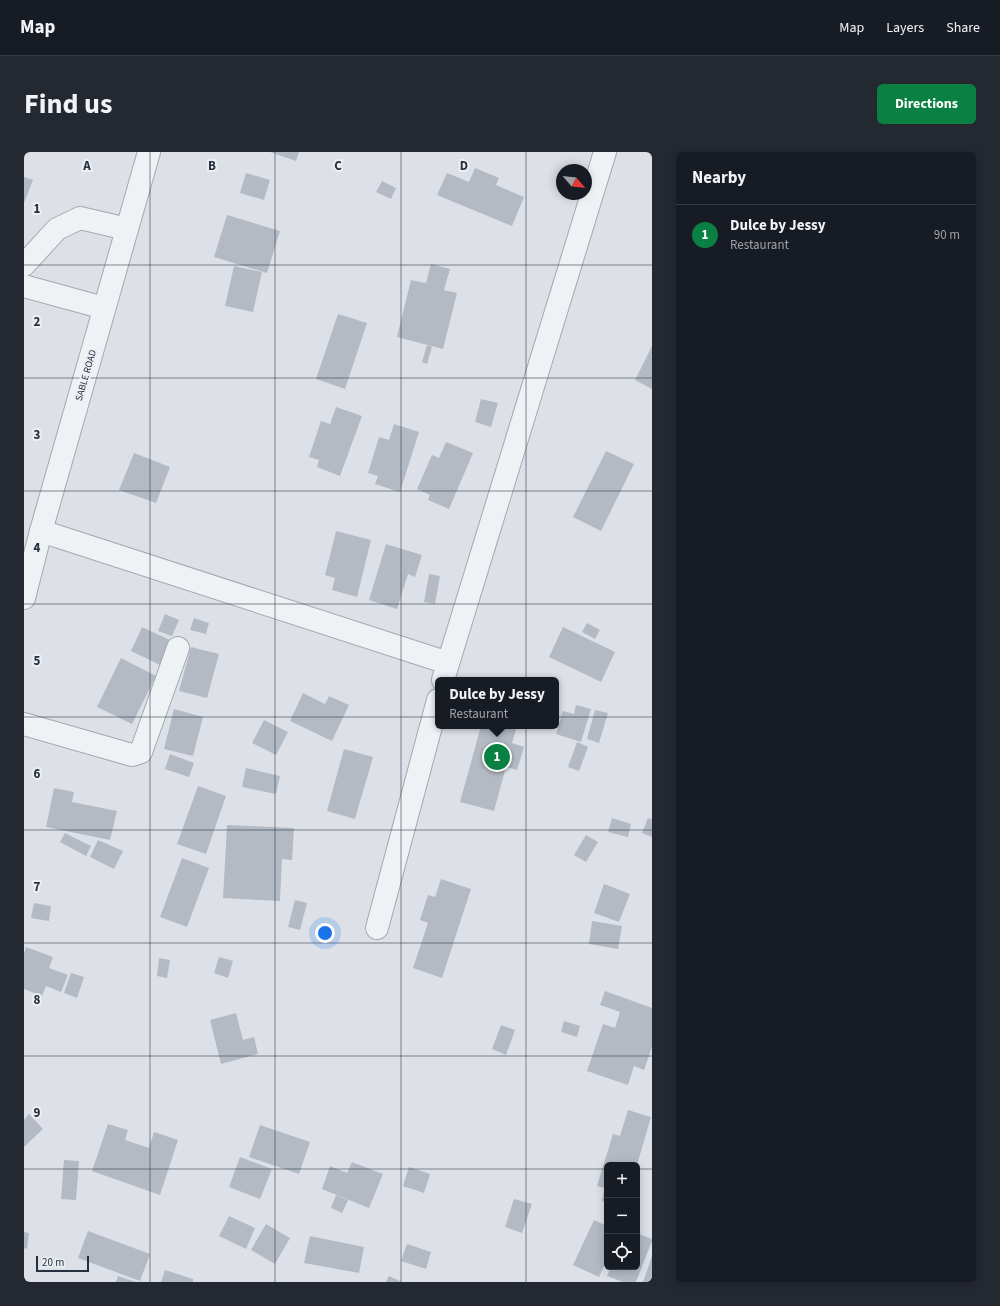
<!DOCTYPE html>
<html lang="en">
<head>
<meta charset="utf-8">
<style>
	body { margin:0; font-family:"Source Sans 3",sans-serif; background:#242831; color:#f1f3f6 }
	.controls { position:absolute; right:12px; bottom:12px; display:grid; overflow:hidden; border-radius:6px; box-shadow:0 2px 10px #0003 }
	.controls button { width:36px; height:36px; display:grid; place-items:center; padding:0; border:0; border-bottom:1px solid #363941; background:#171b24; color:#f1f3f6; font:20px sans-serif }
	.compass { position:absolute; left:532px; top:12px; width:36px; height:36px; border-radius:50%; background:#171b24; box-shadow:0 2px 10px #0003; rotate:118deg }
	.scale { position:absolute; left:12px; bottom:10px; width:53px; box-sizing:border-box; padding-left:4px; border:2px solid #262f3e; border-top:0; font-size:11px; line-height:14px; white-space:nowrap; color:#262f3e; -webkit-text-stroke:3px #ecf0f5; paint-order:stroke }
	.you { position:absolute; left:301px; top:781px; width:14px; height:14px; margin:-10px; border:3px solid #fff; border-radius:50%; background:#1a73e8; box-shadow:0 0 0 6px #1a73e833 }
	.badge { display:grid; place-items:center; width:26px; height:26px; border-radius:50%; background:#0b8043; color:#fff; font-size:13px; font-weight:700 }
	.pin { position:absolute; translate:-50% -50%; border:2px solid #fff; box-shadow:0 1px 4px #0006 }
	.popup { position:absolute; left:411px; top:525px; width:124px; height:52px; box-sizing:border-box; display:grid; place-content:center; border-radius:6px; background:#171b24; filter:drop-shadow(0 1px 3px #0005); font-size:13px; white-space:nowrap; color:#9ea1a6 }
	.popup b { font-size:15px; color:#f1f3f6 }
	.popup::after { content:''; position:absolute; left:50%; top:100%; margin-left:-8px; border:8px solid transparent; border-top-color:#171b24 }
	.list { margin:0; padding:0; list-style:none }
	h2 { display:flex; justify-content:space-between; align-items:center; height:52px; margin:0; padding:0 16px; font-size:17px }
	h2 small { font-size:13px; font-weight:400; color:#9ea1a6 }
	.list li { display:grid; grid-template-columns:26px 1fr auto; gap:12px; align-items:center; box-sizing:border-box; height:60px; padding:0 16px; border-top:1px solid #363941 }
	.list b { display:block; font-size:15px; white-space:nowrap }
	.list p { margin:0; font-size:13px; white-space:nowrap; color:#9ea1a6 }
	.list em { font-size:13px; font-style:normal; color:#9ea1a6 }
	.icon { flex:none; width:22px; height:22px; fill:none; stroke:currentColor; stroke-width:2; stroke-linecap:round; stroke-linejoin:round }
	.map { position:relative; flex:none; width:628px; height:1130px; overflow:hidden; border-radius:6px }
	header { display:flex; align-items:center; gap:24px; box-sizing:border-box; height:56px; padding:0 20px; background:#171b24; border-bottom:1px solid #363941 }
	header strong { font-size:19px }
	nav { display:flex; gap:22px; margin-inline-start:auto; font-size:14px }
	.intro { display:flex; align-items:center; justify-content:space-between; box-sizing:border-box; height:96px; padding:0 24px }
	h1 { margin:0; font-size:28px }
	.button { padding:10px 18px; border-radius:6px; background:#0b8043; color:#fff; font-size:14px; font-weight:700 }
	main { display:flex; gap:24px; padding:0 24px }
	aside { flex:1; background:#171b24; border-radius:6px; box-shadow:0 2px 10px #0003 }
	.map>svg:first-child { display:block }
	.building { fill:#b4bac4 }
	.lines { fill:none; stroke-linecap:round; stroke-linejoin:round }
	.minor-casing { stroke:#a2a8b1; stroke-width:24 }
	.minor { stroke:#eff2f5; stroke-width:22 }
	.grid { fill:none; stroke:#262f3e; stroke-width:1; stroke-opacity:0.55 }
	.labels { text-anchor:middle; stroke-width:4; stroke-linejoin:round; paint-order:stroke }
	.street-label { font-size:10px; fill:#262f3e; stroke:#ecf0f5 }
	.grid-label { font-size:13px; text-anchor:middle; font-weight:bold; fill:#262f3e; stroke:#ecf0f5; stroke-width:4; stroke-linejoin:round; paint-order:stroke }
</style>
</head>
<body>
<header>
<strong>Map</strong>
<nav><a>Map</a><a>Layers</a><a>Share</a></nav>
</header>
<div class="intro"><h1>Find us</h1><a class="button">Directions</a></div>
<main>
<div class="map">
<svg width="628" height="1130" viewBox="0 0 628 1130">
	<rect width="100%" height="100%" fill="#dde1e7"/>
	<g class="building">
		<path d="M246,0H275L272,9Z"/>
		<path d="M451,16L475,26L472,33L500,45L488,74L413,43L423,21L445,30Z"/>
		<path d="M222,21L246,28L240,48L216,41Z"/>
		<path d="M0,25L9,28L0,51Z"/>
		<path d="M358,29L372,36L367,47L352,40Z"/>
		<path d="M203,63L256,79L243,121L190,105Z"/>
		<path d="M407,112L426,117L420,138L433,141L419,197L373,185L387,128L402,131Z"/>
		<path d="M210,114L238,120L229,160L201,154Z"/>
		<path d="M314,162L343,171L321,237L292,227Z"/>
		<path d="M403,193L408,195L403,212L398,210Z"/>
		<path d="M628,194V237L611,228Z"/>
		<path d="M457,247L474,251L467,275L451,270Z"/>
		<path d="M312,255L338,264L316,324L293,315L295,308L285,305L297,269L306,272Z"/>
		<path d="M370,272L395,280L376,340L351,332L354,324L344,321L355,285L365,288Z"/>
		<path d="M422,290L449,301L425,357L404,348L406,343L393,337L408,303L415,306Z"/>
		<path d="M582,299L610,312L577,379L549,365Z"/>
		<path d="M110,301L146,315L132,351L95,338Z"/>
		<path d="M312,379L347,388L333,445L308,438L311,426L301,423Z"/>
		<path d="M362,392L398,403L391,425L384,422L373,457L345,448Z"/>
		<path d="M405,422L416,424L411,452L400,450Z"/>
		<path d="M141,462L155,468L148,484L134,479Z"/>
		<path d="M170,466L185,471L182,482L166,478Z"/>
		<path d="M563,471L576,478L571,487L558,480Z"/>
		<path d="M118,475L150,490L138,514L107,499Z"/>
		<path d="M539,475L591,500L577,530L525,505Z"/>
		<path d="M167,495L195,502L183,546L155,539Z"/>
		<path d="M97,506L132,524L108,572L73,555Z"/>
		<path d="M279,541L301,552L305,544L325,553L308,589L266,569Z"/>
		<path d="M552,553L567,557L557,590L532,582L539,559L550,562Z"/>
		<path d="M150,557L179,565L169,604L140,597Z"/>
		<path d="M571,558L584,561L575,591L563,587Z"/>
		<path d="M240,568L264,580L252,603L228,591Z"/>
		<path d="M457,574H493L488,591L500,595L493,618L482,615L470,659L436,650Z"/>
		<path d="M553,590L564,595L555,619L544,615Z"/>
		<path d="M320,597L349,605L331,667L303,659Z"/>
		<path d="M146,602L170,611L165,625L141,617Z"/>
		<path d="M222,616L256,624L252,642L218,635Z"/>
		<path d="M174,634L202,644L182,702L153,692Z"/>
		<path d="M30,636L50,640L48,650L93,659L86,688L22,675Z"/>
		<path d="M588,666L607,672L604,685L584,680Z"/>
		<path d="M624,666L628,667V685L618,681Z"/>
		<path d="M203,673L270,676L268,708L258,707L256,749L199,746Z"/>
		<path d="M41,681L67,694L62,704L36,690Z"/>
		<path d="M562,683L574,690L562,710L550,703Z"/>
		<path d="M74,688L99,699L90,717L66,705Z"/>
		<path d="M158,706L185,716L163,775L136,765Z"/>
		<path d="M417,727L447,737L418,826L389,816L404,771L396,768L404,743L411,745Z"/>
		<path d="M580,732L606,742L595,770L570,761Z"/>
		<path d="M271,748L283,751L276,778L264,775Z"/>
		<path d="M10,751L27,754L25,769L7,766Z"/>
		<path d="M568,769L598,774L594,797L565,792Z"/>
		<path d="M2,795L29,805L25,816L44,823L37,840L22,834L18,844L0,837V802Z"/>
		<path d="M195,805L209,809L204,826L190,821Z"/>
		<path d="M135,806L146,808L143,826L133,824Z"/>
		<path d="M47,821L60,825L53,846L40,841Z"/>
		<path d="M581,839L628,856V895L620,918L610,914L604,933L563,919L579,872L591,876L596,860L576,853Z"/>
		<path d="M212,861L219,888L230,885L234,902L197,912L186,868Z"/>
		<path d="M540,869L556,874L553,885L537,880Z"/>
		<path d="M477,873L491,878L482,903L468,897Z"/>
		<path d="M604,958L627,965L613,1013H583V1050L578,1049L581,1036L573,1034L589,982L596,984Z"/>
		<path d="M5,962L19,977L0,995V968Z"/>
		<path d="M84,972L104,978L101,988L125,996L130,980L154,988L136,1043L68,1019Z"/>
		<path d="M236,973L286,990L275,1022L225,1005Z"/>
		<path d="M216,1005L248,1017L236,1047L205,1035Z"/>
		<path d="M40,1008L55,1009L52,1048L37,1047Z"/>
		<path d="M328,1010L359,1022L345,1056L298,1037L306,1014L323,1021Z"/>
		<path d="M385,1015L406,1022L400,1041L379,1034Z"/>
		<path d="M312,1043L324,1048L318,1061L307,1056Z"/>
		<path d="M490,1047L508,1052L498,1081L481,1075Z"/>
		<path d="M205,1064L231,1076L222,1097L195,1084Z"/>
		<path d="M570,1068L583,1074V1108L575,1125L549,1113Z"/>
		<path d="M242,1072L266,1086L251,1112L227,1098Z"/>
		<path d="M64,1079L126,1102L116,1129L54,1106Z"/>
		<path d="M0,1080L5,1081L3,1097L0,1096Z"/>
		<path d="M613,1081L628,1087V1089L612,1130H599L583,1124L587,1115H613Z"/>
		<path d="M286,1084L340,1095L335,1121L280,1111Z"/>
		<path d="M383,1092L407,1100L402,1117L377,1109Z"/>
		<path d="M628,1104V1130H619Z"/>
		<path d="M141,1118L169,1127V1130H137Z"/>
		<path d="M94,1124L112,1130H92Z"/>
		<path d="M365,1124L378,1130H362Z"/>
	</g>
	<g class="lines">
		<g class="minor-casing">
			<g id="minor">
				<path d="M0,113L33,77L56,66L103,77"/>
				<path d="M0,134L80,156"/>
				<path d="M17,379L424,511"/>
				<path d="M0,446L17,379L125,0"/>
				<path d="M419,528L581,0"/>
				<path d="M0,572L108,603L117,600L154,496"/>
				<path d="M353,776L414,548"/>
			</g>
		</g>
		<use href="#minor" class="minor"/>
	</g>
	<path class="grid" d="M126,0V1130M251,0V1130M377,0V1130M502,0V1130M0,113H628M0,226H628M0,339H628M0,452H628M0,565H628M0,678H628M0,791H628M0,904H628M0,1017H583M613,1017H628"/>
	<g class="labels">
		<g class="street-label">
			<text transform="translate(61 223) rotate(-74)" y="4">SABLE ROAD</text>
		</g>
	</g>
	<g class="grid-label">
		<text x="63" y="18">A</text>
		<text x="188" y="18">B</text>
		<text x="314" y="18">C</text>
		<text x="440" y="18">D</text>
		<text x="13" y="61">1</text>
		<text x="13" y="174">2</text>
		<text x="13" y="287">3</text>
		<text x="13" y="400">4</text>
		<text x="13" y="513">5</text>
		<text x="13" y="626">6</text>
		<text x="13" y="739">7</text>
		<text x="13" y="852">8</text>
		<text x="13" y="965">9</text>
	</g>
</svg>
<div class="controls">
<button>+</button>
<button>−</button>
<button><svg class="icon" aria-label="locate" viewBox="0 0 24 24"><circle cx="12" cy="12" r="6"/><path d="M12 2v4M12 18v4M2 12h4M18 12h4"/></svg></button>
</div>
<svg class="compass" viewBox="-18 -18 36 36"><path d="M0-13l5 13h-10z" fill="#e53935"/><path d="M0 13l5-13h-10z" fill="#9ea1a6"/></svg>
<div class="scale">20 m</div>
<div class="you"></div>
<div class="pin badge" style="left:473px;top:605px">1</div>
<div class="popup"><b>Dulce by Jessy</b>Restaurant</div>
</div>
<aside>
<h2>Nearby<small></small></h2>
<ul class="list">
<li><span class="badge">1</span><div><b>Dulce by Jessy</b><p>Restaurant</p></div><em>90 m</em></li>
</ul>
</aside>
</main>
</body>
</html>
